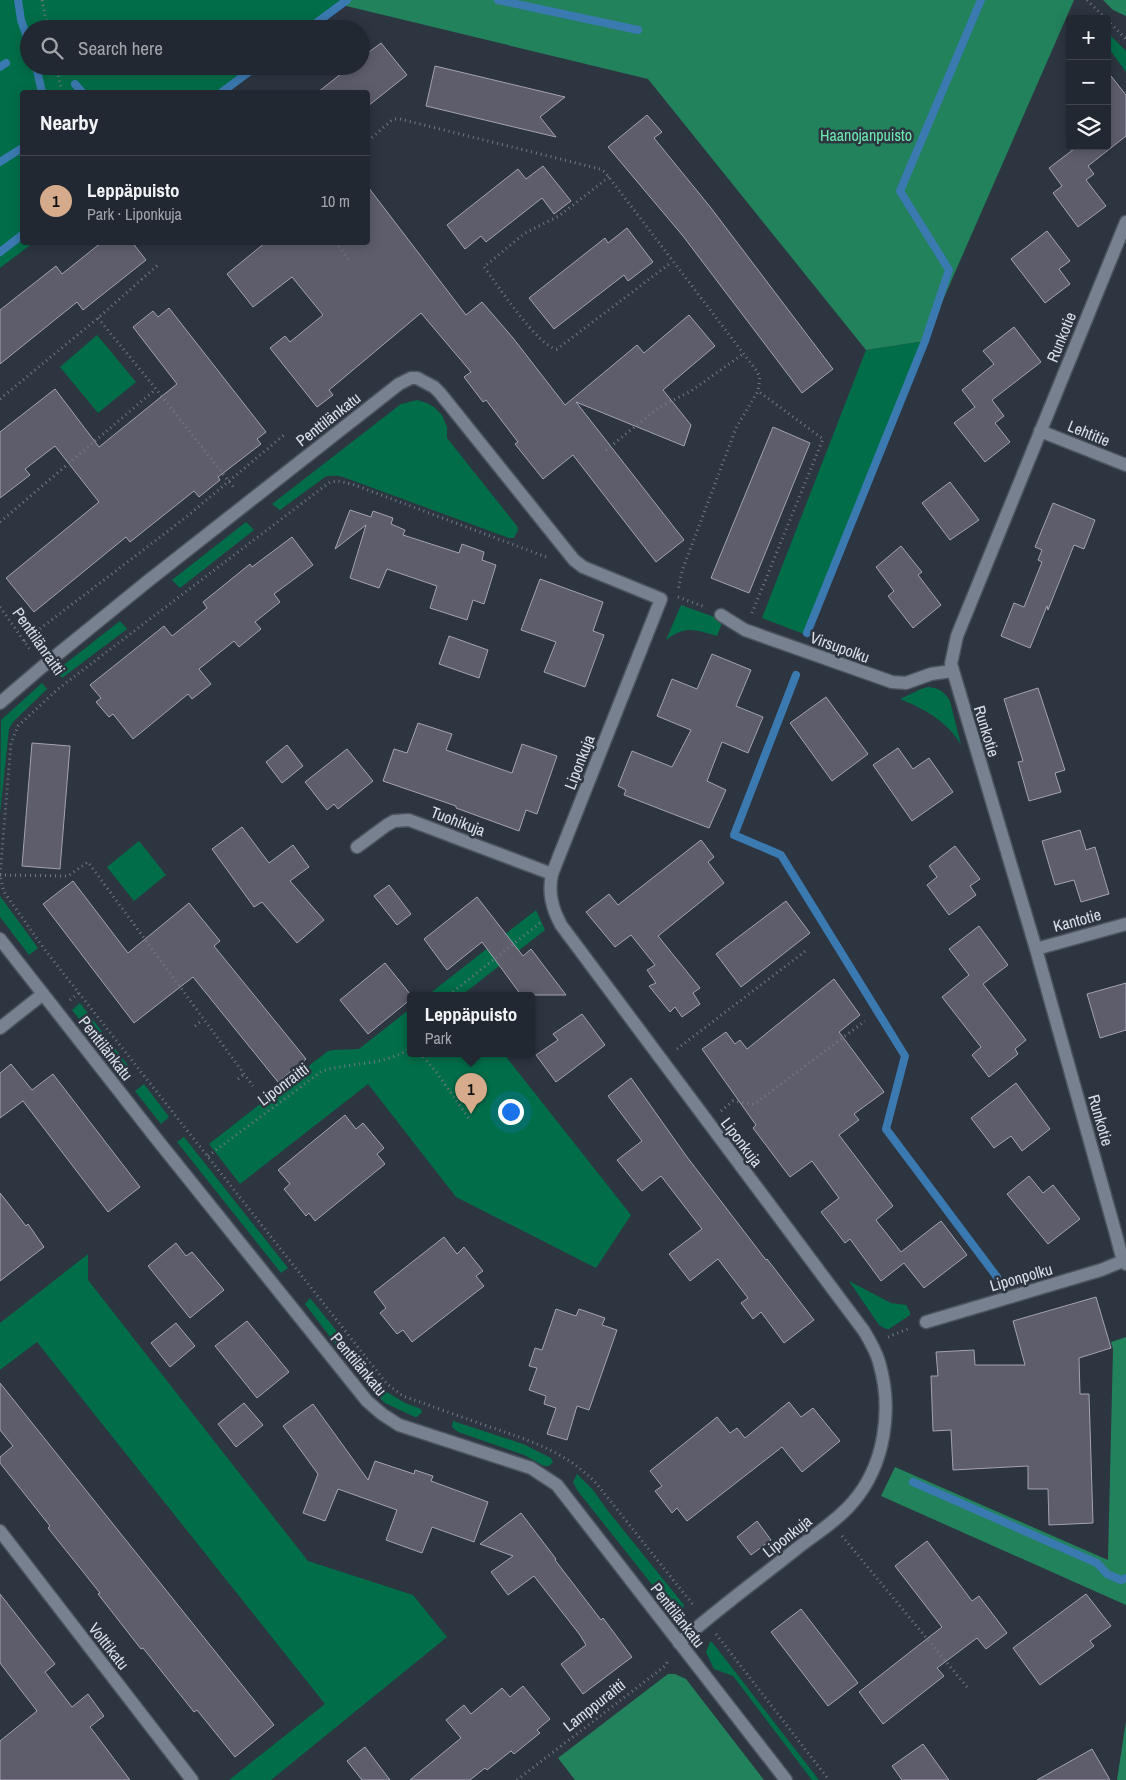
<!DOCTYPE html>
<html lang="en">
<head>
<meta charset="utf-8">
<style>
	body { margin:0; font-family:"Archivo Narrow",sans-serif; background:#2a3039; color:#f1f3f6 }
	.controls { position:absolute; right:15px; top:15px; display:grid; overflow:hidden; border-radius:5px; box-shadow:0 2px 12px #0003 }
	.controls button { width:45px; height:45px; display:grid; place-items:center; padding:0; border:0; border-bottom:1px solid #3f444d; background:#222831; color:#f1f3f6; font:25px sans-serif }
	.you { position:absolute; left:510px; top:1111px; width:18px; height:18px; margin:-12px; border:4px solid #fff; border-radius:50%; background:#1a73e8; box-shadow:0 0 0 8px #1a73e833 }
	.badge { display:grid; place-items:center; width:32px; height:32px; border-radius:50%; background:#d6ab8b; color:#111; font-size:16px; font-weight:700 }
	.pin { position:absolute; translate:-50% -41px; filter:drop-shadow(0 1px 2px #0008) }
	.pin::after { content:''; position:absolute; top:26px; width:18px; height:15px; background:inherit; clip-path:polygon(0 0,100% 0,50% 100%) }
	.popup { position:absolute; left:407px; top:992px; width:128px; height:65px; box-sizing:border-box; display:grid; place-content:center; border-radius:5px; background:#222831; filter:drop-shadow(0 1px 4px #0005); font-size:16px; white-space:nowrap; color:#a2a6ab }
	.popup b { font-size:19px; color:#f1f3f6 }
	.popup::after { content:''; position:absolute; left:50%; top:100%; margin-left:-10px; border:10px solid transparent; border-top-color:#222831 }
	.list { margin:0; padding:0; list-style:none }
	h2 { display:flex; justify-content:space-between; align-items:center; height:65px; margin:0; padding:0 20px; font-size:21px }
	h2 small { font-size:16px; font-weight:400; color:#a2a6ab }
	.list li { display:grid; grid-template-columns:32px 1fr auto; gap:15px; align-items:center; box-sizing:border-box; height:90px; padding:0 20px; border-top:1px solid #3f444d }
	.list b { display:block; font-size:19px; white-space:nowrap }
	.list p { margin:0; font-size:16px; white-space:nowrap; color:#a2a6ab }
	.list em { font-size:16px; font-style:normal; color:#a2a6ab }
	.icon { flex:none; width:28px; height:28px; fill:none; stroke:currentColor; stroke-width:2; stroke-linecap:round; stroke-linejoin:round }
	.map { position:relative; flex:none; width:1126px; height:1780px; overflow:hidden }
	.search { position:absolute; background:#222831; box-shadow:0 2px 12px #0003; left:20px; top:20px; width:350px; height:55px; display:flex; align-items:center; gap:12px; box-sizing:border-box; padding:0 18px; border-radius:28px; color:#a2a6ab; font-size:19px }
	.panel { position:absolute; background:#222831; box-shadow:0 2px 12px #0003; left:20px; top:90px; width:350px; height:155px; border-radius:5px }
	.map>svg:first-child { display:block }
	.green { fill:#016e49 }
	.forest { fill:#22825c }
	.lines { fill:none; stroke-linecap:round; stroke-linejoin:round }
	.stream { stroke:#3b7ab1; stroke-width:8 }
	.building { fill:#5e5d6c; stroke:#a4a2b3 }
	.minor-casing { stroke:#4c535e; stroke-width:15 }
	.path { stroke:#737a85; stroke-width:3; stroke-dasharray:1 4; stroke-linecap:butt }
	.minor { stroke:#77818f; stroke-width:12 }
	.labels { text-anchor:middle; stroke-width:5; stroke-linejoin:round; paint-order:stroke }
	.park-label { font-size:16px; fill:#6ee9b1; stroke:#2d3541 }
	.street-label { font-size:16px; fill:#dbe0e8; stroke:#2d3541 }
</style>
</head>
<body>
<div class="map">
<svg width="1126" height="1780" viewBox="0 0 1126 1780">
	<rect width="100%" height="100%" fill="#2d3541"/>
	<g class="green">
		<path d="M0,0H342L308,29H29V66H260L227,92H22V242L33,243L0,268Z"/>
		<path d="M1107,32L1126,51V72L1107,46Z"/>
		<path d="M97,335L136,382L98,413L60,367Z"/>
		<path d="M925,341L809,636L762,618L866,350Z"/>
		<path d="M417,400L427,403L434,407L442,415L447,427V438L517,526L518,530L514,538H509L343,477C337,476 332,475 325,477L280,510L272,504L401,404Z"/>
		<path d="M246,522L254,530L180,588L172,580Z"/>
		<path d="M681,605L720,619L722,623L717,636C695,630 686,625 666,640Z"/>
		<path d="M120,621L127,629L62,678L56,671Z"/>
		<path d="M42,683L47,689L13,722L9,729L0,814L1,720Z"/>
		<path d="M928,687C939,688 945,692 950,701L961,745C948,722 925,709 900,699L921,689Z"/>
		<path d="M139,841L166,875L134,901L107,867Z"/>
		<path d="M0,896L38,948L29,955L0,917Z"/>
		<path d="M536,910L545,930L462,995H428Z"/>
		<path d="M80,1003L130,1068L122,1074L72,1010Z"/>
		<path d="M411,1008V1053H503L631,1215L596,1268L456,1197L368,1084L240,1184L209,1144L328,1051C338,1049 348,1050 359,1049Z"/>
		<path d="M144,1084L169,1117L161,1124L135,1091Z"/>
		<path d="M184,1137L288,1268L281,1273L177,1142Z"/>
		<path d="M88,1254V1280L308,1561L413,1595L447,1637L271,1780H229L325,1704L37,1342L0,1370V1323Z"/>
		<path d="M849,1281L891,1303L906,1305L910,1312V1315L889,1329H886L879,1325Z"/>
		<path d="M310,1298L385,1391L405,1403L421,1409L422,1412L417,1417H415L385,1403L370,1389L305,1304Z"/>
		<path d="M453,1421L523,1444L551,1458L553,1462L549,1466H544L524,1455L458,1432L452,1427Z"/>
		<path d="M577,1474L593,1490L608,1511L684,1605L683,1609L677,1610L669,1606L577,1490L573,1482Z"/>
		<path d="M710,1642H712L819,1780H812L733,1676L714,1669L706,1652Z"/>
	</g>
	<g class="forest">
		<path d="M342,0H1074L925,341L866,350L648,79L338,4Z"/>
		<path d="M1103,0H1126V16L1113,10Z"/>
		<path d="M1126,1337V1605L881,1496L895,1467L1108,1560L1113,1349L1111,1342Z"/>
		<path d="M668,1674H675L686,1679L764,1780H575L558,1758Z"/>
		<path d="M1126,1721V1780H1117Z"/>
	</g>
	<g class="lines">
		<g class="stream">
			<path d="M18,0L21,20L29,43"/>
			<path d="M498,0L638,30"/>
			<path d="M308,29L347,0"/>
			<path d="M36,66L42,92"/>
			<path d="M0,67L6,63"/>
			<path d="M75,84L82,92"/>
			<path d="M222,92L257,66"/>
			<path d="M0,162L22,148"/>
			<path d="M0,252L22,235"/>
			<path d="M807,633L925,341L949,270L900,191L981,0"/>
			<path d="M796,675L734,835L781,855L905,1056L886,1129L997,1277"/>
			<path d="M913,1482L1097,1563L1107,1574L1121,1580L1126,1578"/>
		</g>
	</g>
	<g class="building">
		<path d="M381,43L407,75L368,106V92H318L351,66H361V58Z"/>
		<path d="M435,66L565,97L540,117L556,137L426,106Z"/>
		<path d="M1107,71L1126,95V136L1088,166L1094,174L1086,180L1106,206L1078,227L1053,193L1062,186L1049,168L1078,146H1107Z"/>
		<path d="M647,115L662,132L654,138L711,208L833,369L802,393L683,236L608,147Z"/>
		<path d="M543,166L571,201L554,214L542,198L486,242L481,236L465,249L447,225L518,169L526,179Z"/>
		<path d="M368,187L466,315L482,302L513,338L565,405L637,345L644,353L689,315L715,346L663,390L691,425L684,446L576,402L684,540L656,562L573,455L543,479L515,444L518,442L486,400L483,402L464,377L471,372L421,313L329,390L333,395L317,407L270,348L285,336L290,342L323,315L292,277L253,307L227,274L266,242H368Z"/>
		<path d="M627,228L653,262L628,281L624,275L554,329L529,298L605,238L608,243Z"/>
		<path d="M1047,231L1070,261L1059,269L1070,284L1045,303L1011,259Z"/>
		<path d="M102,242H132L146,260L83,310L77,302L0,364V310L56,266L62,274Z"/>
		<path d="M169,308L266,432L257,439L261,444L218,477L220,480L199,497L194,491L130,542L126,537L34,612L6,578L99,502L55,446L25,469L30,475L0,498V432L55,389L99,447L177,384L133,327L153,311L158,317Z"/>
		<path d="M1014,327L1041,362L992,400L1004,416L995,423L1010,442L985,462L954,423L975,407L962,390L994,364L983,351Z"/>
		<path d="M773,427L810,443L749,593L711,578Z"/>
		<path d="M950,482L979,520L950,540L922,503Z"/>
		<path d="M1053,503L1095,520L1084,549L1074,545L1048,610L1047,606L1030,648L1001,636L1014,603L1024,607L1042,562L1038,560L1042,550L1035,547Z"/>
		<path d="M350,510L371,517L373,511L393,518L391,524L405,530L403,535L459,553L462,544L484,552L482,560L496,565L484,604L473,600L467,620L430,608L437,586L387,569L379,588L350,578L366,525L335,549Z"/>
		<path d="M292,537L313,565L274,594L280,602L255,622L261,629L239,647L234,641L199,669L211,684L192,699L188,694L133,739L113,714L109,717L96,702L101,698L90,685L164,626L172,636L207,608L203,602L250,564L252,567Z"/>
		<path d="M901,546L922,572L918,575L941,605L913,628L888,596L894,591L876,567Z"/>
		<path d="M540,579L603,602L593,631L604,635L585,687L544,672L556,642L521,630Z"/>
		<path d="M449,636L488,650L479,678L439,664Z"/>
		<path d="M712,654L751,670L736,706L763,717L748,753L722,742L707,781L726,790L709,828L624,795L626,790L618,786L632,751L672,767L691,730L657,716L672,679L697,689Z"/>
		<path d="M1038,688L1065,770L1055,773L1061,792L1029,801L1018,762L1023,761L1004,699Z"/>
		<path d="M826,697L868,754L832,781L790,723Z"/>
		<path d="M418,723L452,734L446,750L512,773L522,744L557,756L537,814L526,810L519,831L456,808V806L383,781L394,749L407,753Z"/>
		<path d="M32,743L70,746L60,869L22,866Z"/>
		<path d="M287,745L303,766L282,783L266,762Z"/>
		<path d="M898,748L913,769L929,758L953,792L912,821L873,765Z"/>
		<path d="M347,749L373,781L338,809L334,804L327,810L305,782Z"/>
		<path d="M242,827L269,863L293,845L309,867L290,881L324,920L297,943L262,902L254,907L212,849Z"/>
		<path d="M1080,830L1086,850L1095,847L1109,894L1081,902L1074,880L1055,885L1042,841Z"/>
		<path d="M701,840L714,857L708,862L724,883L658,936L700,988L693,993L700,1004L682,1017L675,1007L670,1012L649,986L656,983L647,970L655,965L631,935L615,947L586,912L609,894L618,905Z"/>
		<path d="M955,846L980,879L970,886L976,895L949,915L927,885L937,877L929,866Z"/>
		<path d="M73,881L128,953L189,903L220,941L214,946L306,1059L278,1082L193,977L134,1023L43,904Z"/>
		<path d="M389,885L411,914L397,925L374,896Z"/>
		<path d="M477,897L523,956L531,949L566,995H521L482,942L447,970L424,939Z"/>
		<path d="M786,901L810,933L741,987L716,954Z"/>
		<path d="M979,926L1008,965L983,984L1026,1040L1015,1049L1018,1054L989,1077L972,1055L981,1047L942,997L969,975L949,949Z"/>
		<path d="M385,963L411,995V999L368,1034L340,1000Z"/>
		<path d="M834,979L860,1015L839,1032L884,1092L854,1114L859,1120L839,1135L893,1206L876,1220L901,1252L941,1221L967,1255L924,1288L904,1263L881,1281L850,1239L845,1243L821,1212L839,1198L812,1161L790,1177L753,1128L756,1125L702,1049L726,1032L735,1044L740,1040L747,1049Z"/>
		<path d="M1126,983V1030L1100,1038L1087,994Z"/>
		<path d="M582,1014L605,1045L556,1082L536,1055L558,1040L553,1034Z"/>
		<path d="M11,1064L32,1090L53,1074L140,1187L108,1212L23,1101L0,1118V1073Z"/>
		<path d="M631,1078L687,1157L766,1260L767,1259L814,1320L784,1343L761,1312L753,1319L741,1303L748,1298L718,1259L690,1281L669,1254L702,1229L661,1176L642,1191L617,1160L642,1141L608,1096Z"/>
		<path d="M1016,1083L1050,1129L1022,1151L1011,1136L994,1148L971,1118Z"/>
		<path d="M345,1115L356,1129L363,1123L384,1148L377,1154L385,1164L315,1221L309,1213L306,1216L284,1189L290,1184L278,1170Z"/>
		<path d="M1029,1176L1043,1193L1053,1185L1080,1219L1048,1244L1007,1194Z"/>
		<path d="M0,1193L26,1226L28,1224L44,1247L0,1281Z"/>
		<path d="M444,1237L457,1254L464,1247L483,1271L476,1276L484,1286L412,1342L403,1330L397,1334L380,1313L386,1308L374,1292Z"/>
		<path d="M176,1243L186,1256L192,1252L224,1290L190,1318L148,1266Z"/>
		<path d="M1096,1297L1111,1348L1079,1358L1080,1394H1089L1093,1523L1049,1525L1048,1489H1028V1466L953,1470L951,1430L933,1431L931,1376H938L936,1352L974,1350L975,1365H1025L1013,1321Z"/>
		<path d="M556,1309L576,1316L579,1309L605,1318L602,1325L617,1330L589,1410L577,1406L567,1440L547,1434L556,1408L544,1404L546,1396L529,1390L537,1368L529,1366L535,1348L542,1350Z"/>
		<path d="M247,1321L289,1372L257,1398L215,1346Z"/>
		<path d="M176,1323L195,1346L170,1367L151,1343Z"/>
		<path d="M0,1383L274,1725L235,1757L197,1710L194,1712L143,1648L141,1649L98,1594L100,1593L48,1528L50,1526L0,1463V1457L13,1446L0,1430Z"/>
		<path d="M789,1402L801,1417L813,1408L840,1441L802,1472L782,1447L687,1521L677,1508L672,1513L655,1491L662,1486L650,1471L717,1417L730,1433L737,1428L745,1438Z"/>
		<path d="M244,1403L263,1425L236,1447L218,1424Z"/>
		<path d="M313,1404L368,1480L375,1461L414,1474L415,1470L433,1476L431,1481L488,1502L474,1542L432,1527L422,1553L386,1540L397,1510L338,1489L325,1521L303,1513L318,1474L283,1426Z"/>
		<path d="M521,1513L556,1559L555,1560L601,1620L603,1618L632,1657L583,1694L561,1664L586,1645L580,1635L534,1576L508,1595L491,1572L513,1556L480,1544Z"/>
		<path d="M757,1521L771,1540L751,1555L737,1537Z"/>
		<path d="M927,1541L972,1601L979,1596L1007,1633L986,1649L977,1638L937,1668L944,1676L883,1724L859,1692L942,1627L895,1566Z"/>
		<path d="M0,1594L55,1664L45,1672L72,1707L88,1694L104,1716L90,1727L130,1780H0V1741L37,1711L0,1663Z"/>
		<path d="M1086,1594L1111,1626L1090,1641L1094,1646L1040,1685L1013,1648Z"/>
		<path d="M801,1609L858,1683L828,1706L771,1632Z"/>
		<path d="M523,1686L550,1719L537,1730L540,1733L514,1754L511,1751L487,1770L485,1768L470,1780H410L461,1738L446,1720L464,1705L471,1714L502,1688L510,1697Z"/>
		<path d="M923,1744L949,1780H902L892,1766Z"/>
		<path d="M365,1747L390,1780H362L347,1761Z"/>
		<path d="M1092,1749L1110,1780H1037Z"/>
	</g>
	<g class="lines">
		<g class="minor-casing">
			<g id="minor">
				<path d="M1126,222L957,636L951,664L1036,949L1115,1231L1123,1261L1126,1264"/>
				<path d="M1040,431L1126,465"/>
				<path d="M721,615L745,630L892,682L906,683L931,674L952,671"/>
				<path d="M0,703L42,667L148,581L399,384L411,378H417L434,387L440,393L574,560L583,567L661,599L552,874C548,893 552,908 561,925L864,1331C870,1341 876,1351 879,1362C893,1409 885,1465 853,1502C837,1521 814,1535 795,1550C756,1581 716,1610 679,1643"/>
				<path d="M357,847L387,825L394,821L409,820L552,874"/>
				<path d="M0,939L159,1142L367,1401L382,1414L399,1425L531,1468L557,1485L786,1780"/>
				<path d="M1036,949L1126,924"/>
				<path d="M0,1028L43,994"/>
				<path d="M926,1322L1101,1270L1123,1261"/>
				<path d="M0,1531L192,1780"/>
			</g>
		</g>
		<g class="path">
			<path d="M42,0L48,29"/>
			<path d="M1087,0L1106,19"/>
			<path d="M1107,20L1126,39"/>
			<path d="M56,66L62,92"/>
			<path d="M368,141L391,121L395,119H400L600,169L605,172L756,370L760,377L758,391L736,428L682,571L678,591"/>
			<path d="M609,177L559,216L525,233L484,267C496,283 539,348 557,349L672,262"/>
			<path d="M336,242L348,259"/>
			<path d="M98,318L156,389L235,489"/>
			<path d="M0,399L98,318L159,264"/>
			<path d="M606,450L658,408L691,391L743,354"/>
			<path d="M0,522L156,389"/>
			<path d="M546,557L352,484L338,481L330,482L58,689L18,726L11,743L0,875L4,892L45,950L387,1384L403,1396C431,1406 459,1416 487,1426C528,1440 565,1451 596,1483L694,1606"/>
			<path d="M678,597L705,607"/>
			<path d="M0,607L31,651"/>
			<path d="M752,613L823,439L758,391"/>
			<path d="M24,641L185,518L284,435"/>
			<path d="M0,875L68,876L88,862L253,1086"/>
			<path d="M449,995L540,923"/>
			<path d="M70,1000L79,993"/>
			<path d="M195,1026L202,1020"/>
			<path d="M677,1049L808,949"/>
			<path d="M420,1053L437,1073L470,1120"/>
			<path d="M238,1079L244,1074"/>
			<path d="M721,1111L733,1101L753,1104L757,1102L865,1021"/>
			<path d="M208,1156L322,1071C352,1062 384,1066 411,1048"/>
			<path d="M888,1337L910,1328"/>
			<path d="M842,1536L967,1687"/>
			<path d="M716,1634L829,1780"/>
			<path d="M517,1780L665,1666L669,1659"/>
		</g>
		<use href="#minor" class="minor"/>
	</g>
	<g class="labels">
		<g class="park-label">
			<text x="866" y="141">Haanojanpuisto</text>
		</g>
		<g class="street-label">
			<text transform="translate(1061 337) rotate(-68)" y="6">Runkotie</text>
			<text transform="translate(328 419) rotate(-38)" y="6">Penttilänkatu</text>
			<text transform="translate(1089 433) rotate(22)" y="6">Lehtitie</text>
			<text transform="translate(39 641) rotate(55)" y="6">Penttilänraitti</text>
			<text transform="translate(840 647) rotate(20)" y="6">Virsupolku</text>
			<text transform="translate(987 731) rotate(73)" y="6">Runkotie</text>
			<text transform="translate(579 762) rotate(-69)" y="6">Liponkuja</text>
			<text transform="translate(458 821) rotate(21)" y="6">Tuohikuja</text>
			<text transform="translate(1077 920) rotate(-15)" y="6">Kantotie</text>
			<text transform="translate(106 1048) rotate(52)" y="6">Penttilänkatu</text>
			<text transform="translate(283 1084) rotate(-37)" y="6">Liponraitti</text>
			<text transform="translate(1101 1120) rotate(74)" y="6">Runkotie</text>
			<text transform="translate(742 1142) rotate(53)" y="6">Liponkuja</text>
			<text transform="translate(1021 1277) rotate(-16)" y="6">Liponpolku</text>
			<text transform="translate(359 1364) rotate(50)" y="6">Penttilänkatu</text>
			<text transform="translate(787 1536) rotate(-38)" y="6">Liponkuja</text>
			<text transform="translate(678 1615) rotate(52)" y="6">Penttilänkatu</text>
			<text transform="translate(109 1646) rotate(52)" y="6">Volttikatu</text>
			<text transform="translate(594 1705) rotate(-38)" y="6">Lamppuraitti</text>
		</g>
	</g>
</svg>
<div class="controls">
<button>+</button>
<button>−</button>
<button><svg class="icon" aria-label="layers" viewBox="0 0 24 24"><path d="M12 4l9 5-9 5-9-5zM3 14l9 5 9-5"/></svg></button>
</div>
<div class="you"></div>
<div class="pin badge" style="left:471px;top:1114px">1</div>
<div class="popup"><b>Leppäpuisto</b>Park</div>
<div class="search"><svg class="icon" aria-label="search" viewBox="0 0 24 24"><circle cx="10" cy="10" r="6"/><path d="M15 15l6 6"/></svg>Search here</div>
<section class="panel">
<h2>Nearby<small></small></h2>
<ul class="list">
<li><span class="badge">1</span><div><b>Leppäpuisto</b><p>Park · Liponkuja</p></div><em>10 m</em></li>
</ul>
</section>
</div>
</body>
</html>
